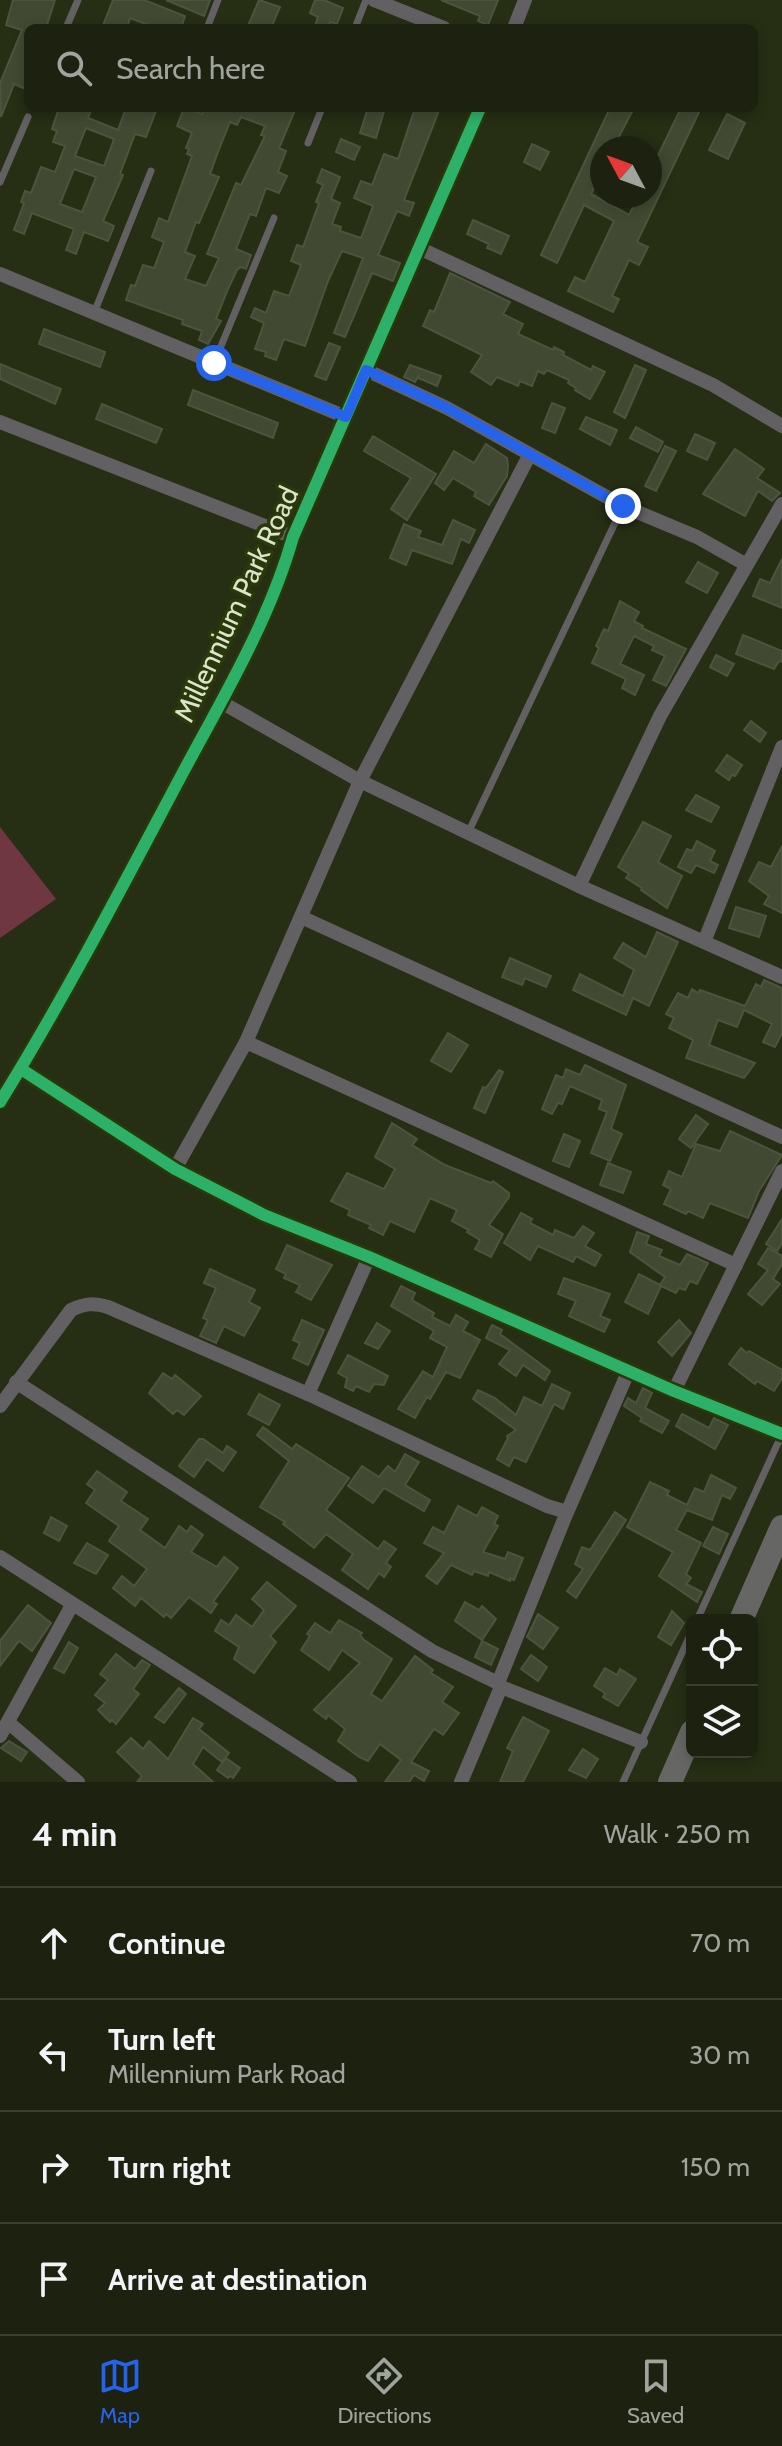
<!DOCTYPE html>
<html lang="en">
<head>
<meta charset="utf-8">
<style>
	body { margin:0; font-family:Cabin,sans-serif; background:#292f1d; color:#f1f3f6 }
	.controls { position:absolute; right:24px; bottom:24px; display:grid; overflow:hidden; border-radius:12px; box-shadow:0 4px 12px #0003 }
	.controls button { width:72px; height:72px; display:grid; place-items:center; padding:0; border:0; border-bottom:2px solid #3a3f2f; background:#1c220f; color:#f1f3f6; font:40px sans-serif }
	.compass { position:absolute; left:590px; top:136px; width:72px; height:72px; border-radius:50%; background:#1c220f; box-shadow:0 4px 12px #0003; rotate:311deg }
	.stop { position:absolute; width:24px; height:24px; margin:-18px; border:6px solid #2563eb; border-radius:50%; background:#fff }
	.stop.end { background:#2563eb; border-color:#fff; box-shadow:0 2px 8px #0008 }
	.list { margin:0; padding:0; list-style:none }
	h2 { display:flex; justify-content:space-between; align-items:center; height:104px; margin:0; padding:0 32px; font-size:34px }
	h2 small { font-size:26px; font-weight:400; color:#a0a49e }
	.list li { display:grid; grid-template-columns:52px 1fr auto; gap:24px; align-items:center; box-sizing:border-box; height:112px; padding:0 32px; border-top:2px solid #3a3f2f }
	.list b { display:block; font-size:30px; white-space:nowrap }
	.list p { margin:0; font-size:26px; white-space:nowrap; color:#a0a49e }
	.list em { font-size:26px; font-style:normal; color:#a0a49e }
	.icon { flex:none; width:44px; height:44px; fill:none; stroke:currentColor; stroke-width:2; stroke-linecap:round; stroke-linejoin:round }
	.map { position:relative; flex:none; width:782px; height:1782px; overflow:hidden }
	.search { position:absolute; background:#1c220f; box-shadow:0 4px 12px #0003; left:24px; right:24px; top:24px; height:88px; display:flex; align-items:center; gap:20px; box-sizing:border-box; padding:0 28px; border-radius:12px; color:#a0a49e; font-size:30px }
	.sheet { height:552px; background:#1c220f }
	nav { display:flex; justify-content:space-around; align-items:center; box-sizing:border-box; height:112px; border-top:2px solid #3a3f2f; background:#1c220f; font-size:22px; color:#a0a49e }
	nav a { display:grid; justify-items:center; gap:4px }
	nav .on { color:#2563eb }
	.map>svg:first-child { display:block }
	.green { fill:#6e3742 }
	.building { fill:#414932; stroke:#4c543e; stroke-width:2; fill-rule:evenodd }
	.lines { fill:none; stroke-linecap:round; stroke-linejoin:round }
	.service { stroke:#626062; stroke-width:7 }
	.minor { stroke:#626062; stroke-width:14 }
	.trunk { stroke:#666664; stroke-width:24 }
	.cycleway-casing { stroke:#2a3909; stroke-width:17 }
	.cycleway { stroke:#2db169; stroke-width:12 }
	.route { stroke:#2563eb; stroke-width:10 }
	.labels { text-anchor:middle; stroke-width:7; stroke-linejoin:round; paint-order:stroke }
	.street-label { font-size:28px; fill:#dbe5cc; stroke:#2a3909 }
</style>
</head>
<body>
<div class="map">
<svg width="782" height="1782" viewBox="0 0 782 1782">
	<rect width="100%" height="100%" fill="#262e14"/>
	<path class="green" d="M0,827L56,899L0,938Z"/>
	<g class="building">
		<path d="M13,0H55L46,28H28V90L14,84L1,117L0,83L22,30L6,25Z"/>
		<path d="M113,0H144L185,16L181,28H156L130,18L127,28H102Z"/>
		<path d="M166,0H210L204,16Z"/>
		<path d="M259,0L280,7L271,28H247Z"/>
		<path d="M315,0H324L343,8L337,24L330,22L328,28H314L318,17L310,13Z"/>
		<path d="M441,0H498L488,25L478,21L480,16Z"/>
		<path d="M59,108H92L88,118L118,130L126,108H157L146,137L135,134L120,174L123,175L103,221L114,226L108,241L84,232L76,254L66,250L74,229L32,213L24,234L14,230L24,203L21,202L25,191L31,193L41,167L55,172L65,146L53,142L57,131L52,129ZM86,128L114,139L104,166L75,156ZM74,169L96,177L82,212L60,204Z"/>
		<path d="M184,108L202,114L205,108H296L279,148L286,151L278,172L287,176L279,193L266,188L256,216L250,214L236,249L251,255L246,269L241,267L237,270L228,289L216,319L221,321L208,344L199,340L202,331L182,324L183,320L126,300L131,285L135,286L143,265L154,268L164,242L152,237L159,218L168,222L192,156L187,154L189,149L186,148L192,133L177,126ZM241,117L265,126L261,135L265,136L241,185L236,183L207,254L219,258L206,286L185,279L195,256L185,252L196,222L199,223L219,177L210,174L218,152L230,122L237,125Z"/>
		<path d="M368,108H385L376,138L360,133Z"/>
		<path d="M415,108H440L404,200L414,203L409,216L397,211L378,255L400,263L393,281L372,273L345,337L334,333L363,258L342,251L328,281L305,346L284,339L276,360L265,356L266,352L255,349L264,323L251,317L255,308L266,313L274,291L289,296L301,265L291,261L297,245L303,247L319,203L316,202L323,185L317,182L322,169L340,177L331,199L340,203L332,224L341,227L340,231L361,238L373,206L354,198L361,181L372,185L384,154L398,159Z"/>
		<path d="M610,108H634L613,148H602V171L591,194L629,215L639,196H650V172L681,108H701L637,242L648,247L639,265L629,260L612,296L619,299L613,312L568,291L575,277L585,282L614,221L584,205L557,263L541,255Z"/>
		<path d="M727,114L745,123L728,159L709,150Z"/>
		<path d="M341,139L360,147L354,160L336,152Z"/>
		<path d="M532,144L549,152L540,170L524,162Z"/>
		<path d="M473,220L509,236L501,254L487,248L489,244L467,234Z"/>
		<path d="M450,273L510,302L503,314L523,324L518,334L553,350L554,347L564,352L563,355L591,370L593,366L605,372L590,399L575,390L576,388L568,383L569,380L547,370L544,374L538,371L532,386L520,381L518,386L497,377L491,385L471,372L482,355L423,326L430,310L434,312Z"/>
		<path d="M44,329L105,352L100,367L39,344Z"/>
		<path d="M329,343L340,347L326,380L315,376Z"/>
		<path d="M0,364L61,389L55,404L0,379Z"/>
		<path d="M410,365L441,376L437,386L418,378L419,375L415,382L404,377Z"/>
		<path d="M635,365L646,370L625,418L614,412Z"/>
		<path d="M193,390L278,423L273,438L188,405Z"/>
		<path d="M552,403L565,408L555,433L542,428Z"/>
		<path d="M102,404L162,429L156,443L96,419Z"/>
		<path d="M586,417L617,430L610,445L580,429Z"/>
		<path d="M636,427L663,442L658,452L630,438Z"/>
		<path d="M695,434L715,443L707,460L687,451Z"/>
		<path d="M373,436L436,474L407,520L391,509L411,478L364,451Z"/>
		<path d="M486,444L507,458L508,465L507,476L489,505L474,496L476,492L453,478L444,490L435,483L454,451L474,463Z"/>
		<path d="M665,446L676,451L656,491L645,486Z"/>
		<path d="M735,449L764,469L757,478L780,493L772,501L758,491L745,516L703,494Z"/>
		<path d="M453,520L475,530L469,543L461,539L452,564L412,550L406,565L390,558L404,524L421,531L418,537L442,545Z"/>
		<path d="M782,559V608L753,596L760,579L770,583Z"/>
		<path d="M698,562L718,573L707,593L686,582Z"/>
		<path d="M620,601L639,612L634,621L643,626L642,628L686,649L666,686L653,680L665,656L652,650L654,646L634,636L620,664L644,675L635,695L622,688L626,679L592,663L599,648L596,646L604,629L608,631Z"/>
		<path d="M743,635L782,651V662L779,661L774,669L736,654Z"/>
		<path d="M716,655L734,664L727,676L710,667Z"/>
		<path d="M751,721L766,733L760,742L744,730Z"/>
		<path d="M727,755L742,765L735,776L732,775L729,780L716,771Z"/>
		<path d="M696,795L719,807L711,822L686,810Z"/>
		<path d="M643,822L671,836L658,862L682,876L667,908L641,890L642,888L626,878L629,874L618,867Z"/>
		<path d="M697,841L715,851L710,861L718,865L714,873L696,865L691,873L678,867L687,849L692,851Z"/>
		<path d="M782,846V913L764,904L769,896L749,881L759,862L771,867Z"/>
		<path d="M736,907L766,916L759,937L729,928Z"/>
		<path d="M657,932L678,942L649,1006L633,998L626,1015L573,990L580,974L623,996L634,970L614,958L623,943L646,957Z"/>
		<path d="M510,958L551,976L546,987L525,978L522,985L502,977Z"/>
		<path d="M764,980L782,988V1033L775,1047L763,1042L772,1024L744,1010L737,1027L718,1020L709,1045L755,1063L744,1078L686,1058L693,1040L669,1028L674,1018L666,1014L678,993L688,998L692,989L698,993L700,990L745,1006L756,984L761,987Z"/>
		<path d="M448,1033L468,1045L451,1072L431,1061Z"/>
		<path d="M585,1065L626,1085L611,1129L622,1134L610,1161L591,1153L607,1112L599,1109L602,1100L570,1086L562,1104L558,1103L552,1114L542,1109L556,1075L563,1078L566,1069L580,1075Z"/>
		<path d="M499,1070L503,1072L485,1113L474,1108L483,1087L486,1088Z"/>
		<path d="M696,1115L708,1124L691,1148L679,1139Z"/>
		<path d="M392,1123L417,1139L412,1145L445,1165L491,1183L493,1181L509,1193V1197L489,1225L503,1234L491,1257L475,1249L480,1240L467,1232L469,1230L452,1221L457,1210L430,1198L414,1232L390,1221L383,1235L369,1228L371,1225L348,1215L350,1210L331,1201L347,1173L384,1189L395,1169L375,1157Z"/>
		<path d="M730,1131L782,1155L759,1191L748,1218L710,1203L703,1218L688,1211L686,1214L664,1204L671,1189L663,1185L669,1171L682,1177L696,1144L720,1151Z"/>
		<path d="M564,1134L580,1141L569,1167L553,1161Z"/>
		<path d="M608,1163L631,1172L623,1193L600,1185Z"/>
		<path d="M521,1213L532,1219L530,1223L553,1235L555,1230L574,1238L583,1226L594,1233L585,1246L601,1255L595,1266L576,1256L573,1262L538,1246L530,1260L504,1243Z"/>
		<path d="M782,1219V1243L777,1251L766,1244Z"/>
		<path d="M637,1232L649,1236L646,1244L662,1250L659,1256L680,1265L687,1254L708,1263L697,1284L690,1281L685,1290L679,1288L676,1293L661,1286L648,1314L625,1302L639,1274L660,1285L665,1277L630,1252Z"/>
		<path d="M287,1245L332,1265L311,1300L296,1292L300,1285L284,1278L286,1274L276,1269Z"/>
		<path d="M768,1248L782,1256V1264L773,1279L780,1284L762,1305L748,1294L768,1270L758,1264Z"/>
		<path d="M210,1269L255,1290L249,1302L260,1308L244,1336L224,1326L216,1343L200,1336L208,1320L203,1318L216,1288L204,1283Z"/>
		<path d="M564,1278L610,1294L600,1316L610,1320L604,1332L569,1316L576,1301L558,1294Z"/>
		<path d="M401,1286L415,1293L412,1300L434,1313L432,1317L450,1326L456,1315L468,1322L463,1331L480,1340L460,1378L446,1372L430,1399L427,1397L415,1418L398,1409L423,1371L433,1377L447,1347L430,1338L434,1331L391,1306Z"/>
		<path d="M302,1320L324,1330L308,1365L293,1358L300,1343L293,1340Z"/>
		<path d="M679,1320L691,1333L672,1356L658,1342Z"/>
		<path d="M377,1323L390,1331L378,1349L365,1343Z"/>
		<path d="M492,1325L502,1330L500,1334L550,1371L545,1380L523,1365L516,1376L499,1364L510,1350L486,1338Z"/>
		<path d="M741,1348L747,1353L749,1351L782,1370V1378L774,1391L757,1381L755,1384L729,1364Z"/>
		<path d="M348,1355L388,1376L384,1385L374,1384L369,1392L356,1386L353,1391L345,1387L347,1378L338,1373Z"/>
		<path d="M163,1373L172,1379L175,1375L201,1396L184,1415L177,1410L173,1414L149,1393Z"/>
		<path d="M552,1384L570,1393L563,1409L554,1404L526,1462L514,1457L509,1466L497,1459L508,1438L507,1436L516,1430L473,1399L478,1390L495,1398L516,1415L524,1397L542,1406Z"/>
		<path d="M643,1388L652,1393L645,1408L669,1421L662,1433L640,1421L642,1418L624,1406L628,1398L636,1403Z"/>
		<path d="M259,1394L280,1405L269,1425L248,1414Z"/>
		<path d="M682,1414L709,1428L714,1418L728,1425L715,1449L676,1426Z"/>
		<path d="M263,1427L292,1449L296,1444L349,1478L326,1510L378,1549L384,1541L396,1549L386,1563L391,1567L384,1577L379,1573L368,1589L342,1570L353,1554L326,1534L314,1548L283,1524L285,1522L260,1507L289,1461L257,1435Z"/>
		<path d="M199,1439H203L223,1453L227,1446L236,1452L223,1471L207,1459L194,1477L179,1466Z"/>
		<path d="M405,1454L419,1462L405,1485L430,1500L424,1511L384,1488L373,1503L348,1486L362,1466L379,1477L388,1466L395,1472Z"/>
		<path d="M97,1471L127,1492L121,1501L148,1519L140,1530L165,1548L179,1526L187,1532L191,1526L203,1535L191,1552L217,1567L224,1557L238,1568L213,1602L217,1604L211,1613L189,1597L171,1618L166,1614L164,1617L141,1598L135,1606L113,1588L122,1576L134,1586L147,1569L109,1541L119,1526L86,1503L95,1490L87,1484Z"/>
		<path d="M711,1475L736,1488L730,1499L722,1495L712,1520L687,1510L676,1530L701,1543L686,1574L691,1578L686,1584L702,1592L697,1602L659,1576L673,1552L627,1527L650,1482L669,1491L667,1495L687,1505L695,1488L704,1492Z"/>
		<path d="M458,1506L477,1516L482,1507L498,1516L494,1524L498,1526L483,1552L505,1559L508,1552L523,1558L514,1580L510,1578V1581L489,1572L488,1576L474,1571L472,1575L451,1565L437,1584L426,1576L444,1553L424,1543L433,1527L444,1533Z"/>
		<path d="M615,1512L626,1520L576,1598L567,1591L583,1569L575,1564L582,1547L590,1550Z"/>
		<path d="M51,1517L67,1526L59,1541L44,1533Z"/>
		<path d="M713,1527L728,1534L719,1554L703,1546Z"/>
		<path d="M87,1543L108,1555L96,1574L74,1563Z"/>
		<path d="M267,1582L296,1606L270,1636L276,1642L254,1673L234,1659L239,1647L215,1631L221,1620L229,1625L236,1615L252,1627L264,1610L252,1599Z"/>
		<path d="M465,1602L479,1610L482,1606L496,1619L482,1640L455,1621Z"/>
		<path d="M28,1605L51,1623L32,1651L19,1641L0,1666V1641Z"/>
		<path d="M672,1611L684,1623L671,1645L658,1637Z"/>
		<path d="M538,1614L558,1628L543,1649L527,1637Z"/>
		<path d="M339,1620L362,1633L360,1635L364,1640L392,1659L371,1694L382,1701L415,1656L433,1670L431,1673L453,1687L442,1702L459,1713L443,1735L434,1729L411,1762L429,1771L424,1781L414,1775L409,1782H385L401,1760L380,1744L368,1761L359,1757L338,1741L345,1729L328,1715L326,1719L314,1710L360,1663L342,1650L329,1670L301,1650L310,1636L307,1634L315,1623L330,1633Z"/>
		<path d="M482,1641L498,1649L491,1665L475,1657Z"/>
		<path d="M69,1642L78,1648L64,1673L54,1668Z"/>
		<path d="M116,1654L135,1669L142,1660L150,1665L133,1689L139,1694L116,1724L112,1720L110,1722L98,1710L105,1703L95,1695L108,1680L100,1674Z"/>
		<path d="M531,1655L547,1667L538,1681L521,1669Z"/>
		<path d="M605,1668L617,1675L620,1669L636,1679L618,1706L603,1697L605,1693L594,1686Z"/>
		<path d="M179,1688L186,1694L164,1723L155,1717Z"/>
		<path d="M523,1717L549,1731L523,1782H500L513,1751L507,1748Z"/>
		<path d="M193,1718L203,1724L199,1729L229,1753L222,1762L203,1747L193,1764L213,1782H137L142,1776L117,1752L131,1738L143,1749L149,1741L168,1759Z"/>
		<path d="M9,1741L27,1752L21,1761L1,1748Z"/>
		<path d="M583,1749L598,1759L586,1778L569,1770Z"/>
		<path d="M226,1758L240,1768L233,1778L230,1776L228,1778L217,1770Z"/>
	</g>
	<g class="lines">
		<g class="service">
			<path d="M66,28L78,0"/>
			<path d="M207,28L218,0"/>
			<path d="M355,28L366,0"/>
			<path d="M308,143L322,108"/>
			<path d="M0,182L28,117"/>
			<path d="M94,313L151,171"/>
			<path d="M214,363L274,218"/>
			<path d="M468,833L623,506"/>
			<path d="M697,1620L782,1434"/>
			<path d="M623,1782L692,1631"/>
		</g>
		<g class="minor">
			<path d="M374,0L444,28"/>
			<path d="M514,28L525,0"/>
			<path d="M419,248L713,385L782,426"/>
			<path d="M0,274L346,417"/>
			<path d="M366,370L447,408L623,506L697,537L745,564"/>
			<path d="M0,422L293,537"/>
			<path d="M221,702L360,781L579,886L782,977"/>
			<path d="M579,886L660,716L782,504"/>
			<path d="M301,917L782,1137"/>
			<path d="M704,942L782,747"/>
			<path d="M246,1042L736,1265"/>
			<path d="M21,1069L175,1169L264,1215L369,1257L674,1391L782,1434"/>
			<path d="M0,1102C65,997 122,887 180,778C221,701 269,622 293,537L480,108"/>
			<path d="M175,1169L246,1042L360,781L529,456"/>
			<path d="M16,1382L432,1651L498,1683L501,1687L641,1742"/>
			<path d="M674,1391L782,1171"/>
			<path d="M308,1394L369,1257"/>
			<path d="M0,1406L71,1310C85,1303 94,1303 108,1307L308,1394L547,1506L567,1512"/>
			<path d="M0,1557L350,1782"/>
			<path d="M498,1683L565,1517L629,1370"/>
			<path d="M9,1723L78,1782"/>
			<path d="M0,1736L72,1605"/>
			<path d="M461,1782L501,1687"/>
		</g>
		<g class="trunk">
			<path d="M741,1620L782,1527"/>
			<path d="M670,1782L692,1732"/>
		</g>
		<g class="cycleway-casing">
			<g id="cycleway">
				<path d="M21,1069L175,1169L264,1215L369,1257L674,1391L782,1434"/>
				<path d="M0,1102C65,997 122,887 180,778C221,701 269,622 293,537L480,108"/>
			</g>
		</g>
		<use href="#cycleway" class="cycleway"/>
	</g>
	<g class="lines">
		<path class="route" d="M214,363L346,417L366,370L447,408L623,506"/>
	</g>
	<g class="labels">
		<g class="street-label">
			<text transform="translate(236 604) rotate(-65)" y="10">Millennium Park Road</text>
		</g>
	</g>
</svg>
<div class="controls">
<button><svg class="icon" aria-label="locate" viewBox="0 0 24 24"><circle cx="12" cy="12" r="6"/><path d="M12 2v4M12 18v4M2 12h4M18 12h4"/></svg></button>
<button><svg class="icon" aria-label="layers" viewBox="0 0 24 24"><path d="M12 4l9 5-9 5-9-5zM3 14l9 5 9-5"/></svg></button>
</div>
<svg class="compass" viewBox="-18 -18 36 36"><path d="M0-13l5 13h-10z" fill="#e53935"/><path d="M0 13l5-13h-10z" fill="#a0a49e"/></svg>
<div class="stop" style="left:214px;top:363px"></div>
<div class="stop end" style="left:623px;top:506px"></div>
<div class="search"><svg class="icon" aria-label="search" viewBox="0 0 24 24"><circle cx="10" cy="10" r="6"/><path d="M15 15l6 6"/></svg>Search here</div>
</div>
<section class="sheet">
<h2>4 min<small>Walk · 250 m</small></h2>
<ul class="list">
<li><svg class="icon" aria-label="ahead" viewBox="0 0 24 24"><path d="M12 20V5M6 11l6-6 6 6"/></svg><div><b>Continue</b></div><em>70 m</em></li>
<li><svg class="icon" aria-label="left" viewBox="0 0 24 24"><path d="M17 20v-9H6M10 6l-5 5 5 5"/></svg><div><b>Turn left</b><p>Millennium Park Road</p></div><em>30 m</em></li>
<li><svg class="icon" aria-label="right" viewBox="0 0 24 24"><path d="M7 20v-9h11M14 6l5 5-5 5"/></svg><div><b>Turn right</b></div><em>150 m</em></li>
<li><svg class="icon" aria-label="arrive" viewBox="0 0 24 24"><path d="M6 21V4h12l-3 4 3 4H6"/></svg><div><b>Arrive at destination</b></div></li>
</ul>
</section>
<nav>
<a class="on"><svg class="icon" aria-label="map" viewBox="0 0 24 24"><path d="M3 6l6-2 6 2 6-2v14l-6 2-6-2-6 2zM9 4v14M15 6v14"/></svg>Map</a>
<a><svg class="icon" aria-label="directions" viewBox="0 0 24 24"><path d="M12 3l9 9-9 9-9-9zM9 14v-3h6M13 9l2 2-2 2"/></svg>Directions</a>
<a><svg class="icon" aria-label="saved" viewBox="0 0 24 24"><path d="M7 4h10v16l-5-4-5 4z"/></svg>Saved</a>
</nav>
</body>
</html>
